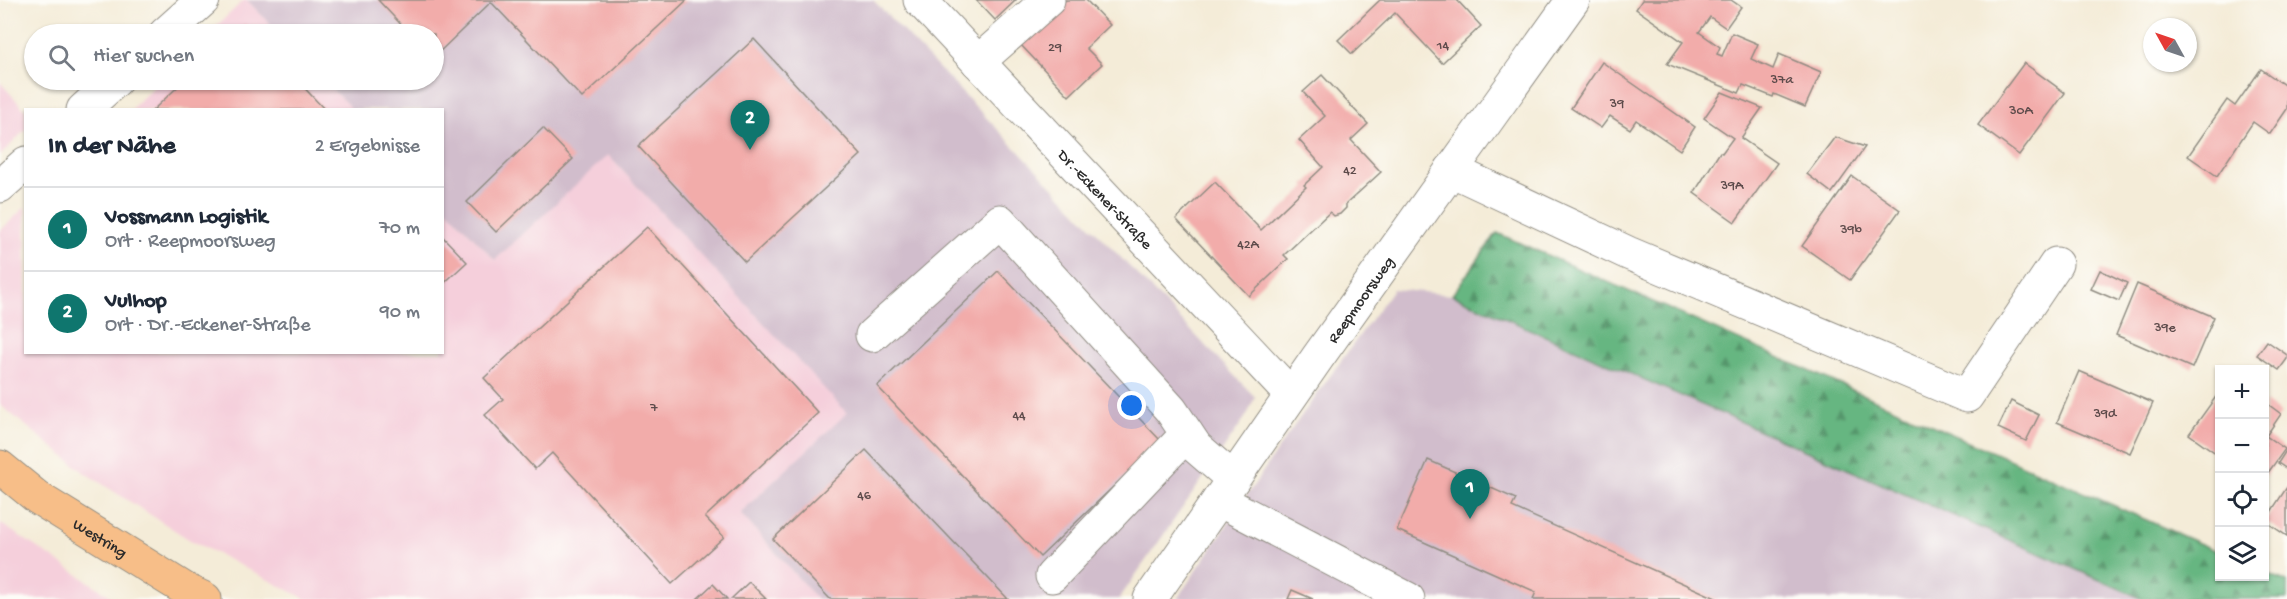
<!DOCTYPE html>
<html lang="de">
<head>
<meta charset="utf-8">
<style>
	body { margin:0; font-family:"Gochi Hand",sans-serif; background:#f6f6f7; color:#1f2937 }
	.controls { position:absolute; right:18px; bottom:18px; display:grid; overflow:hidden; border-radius:0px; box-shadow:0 2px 4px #0004 }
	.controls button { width:54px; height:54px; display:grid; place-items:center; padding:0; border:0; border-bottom:2px solid #e0e1e3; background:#fff; color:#1f2937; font:30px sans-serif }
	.compass { position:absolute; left:2143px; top:18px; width:54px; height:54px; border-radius:50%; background:#fff; box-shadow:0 2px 4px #0004; rotate:310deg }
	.you { position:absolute; left:1132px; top:406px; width:21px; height:21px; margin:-15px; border:4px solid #fff; border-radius:50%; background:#1a73e8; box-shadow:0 0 0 9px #1a73e833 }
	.badge { display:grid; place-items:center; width:39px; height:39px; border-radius:50%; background:#0f766e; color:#fff; font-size:20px; font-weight:700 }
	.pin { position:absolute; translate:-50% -50px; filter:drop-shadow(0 2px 3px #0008) }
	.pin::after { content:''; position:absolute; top:32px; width:21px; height:18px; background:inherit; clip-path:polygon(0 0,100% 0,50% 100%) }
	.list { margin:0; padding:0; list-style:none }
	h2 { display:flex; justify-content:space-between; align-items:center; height:78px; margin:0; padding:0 24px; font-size:26px }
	h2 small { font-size:20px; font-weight:400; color:#747a83 }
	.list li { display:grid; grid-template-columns:39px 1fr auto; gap:18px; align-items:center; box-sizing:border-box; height:84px; padding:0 24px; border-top:2px solid #e0e1e3 }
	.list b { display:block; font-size:22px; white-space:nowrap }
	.list p { margin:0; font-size:20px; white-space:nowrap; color:#747a83 }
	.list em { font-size:20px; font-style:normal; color:#747a83 }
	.icon { flex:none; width:33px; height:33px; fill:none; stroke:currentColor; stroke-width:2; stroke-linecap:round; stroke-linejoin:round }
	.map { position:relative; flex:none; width:2287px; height:599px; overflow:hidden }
	.search { position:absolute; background:#fff; box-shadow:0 2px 4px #0004; left:24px; top:24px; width:420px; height:66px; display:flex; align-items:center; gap:15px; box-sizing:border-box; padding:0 21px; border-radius:33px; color:#747a83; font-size:22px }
	.panel { position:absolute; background:#fff; box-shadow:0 2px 4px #0004; left:24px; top:108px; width:420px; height:246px; border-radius:0px }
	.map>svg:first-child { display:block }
	.built { fill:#f5cfdb }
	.industrial { fill:#d1bdcc }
	.forest { fill:url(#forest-firs); stroke:#487056; stroke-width:1.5 }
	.building { fill:#f2acaa }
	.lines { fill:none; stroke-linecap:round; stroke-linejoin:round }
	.minor-casing { stroke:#908c82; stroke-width:35 }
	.major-casing { stroke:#908c82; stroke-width:35 }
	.minor { stroke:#fff; stroke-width:33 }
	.major { stroke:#f7be88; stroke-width:33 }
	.labels { text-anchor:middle; stroke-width:6; stroke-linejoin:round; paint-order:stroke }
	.number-label { font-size:14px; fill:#5d4b4b }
	.street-label { font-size:16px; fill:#2b2b2b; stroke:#fdfcf7 }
</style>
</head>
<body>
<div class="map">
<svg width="2287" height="599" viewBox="0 0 2287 599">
	<defs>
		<pattern id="forest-firs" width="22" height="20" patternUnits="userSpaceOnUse" patternTransform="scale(1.5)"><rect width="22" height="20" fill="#66b681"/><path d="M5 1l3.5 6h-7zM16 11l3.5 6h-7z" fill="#54946a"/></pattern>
	</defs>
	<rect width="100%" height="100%" fill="#fdfcf7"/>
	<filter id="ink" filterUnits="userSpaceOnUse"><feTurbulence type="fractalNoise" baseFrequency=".0167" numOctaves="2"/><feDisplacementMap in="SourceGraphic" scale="12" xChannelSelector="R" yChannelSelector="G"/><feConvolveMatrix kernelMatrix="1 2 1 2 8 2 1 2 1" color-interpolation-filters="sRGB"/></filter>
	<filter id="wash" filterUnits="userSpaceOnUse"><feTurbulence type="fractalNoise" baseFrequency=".008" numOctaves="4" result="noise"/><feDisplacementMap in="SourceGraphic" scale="24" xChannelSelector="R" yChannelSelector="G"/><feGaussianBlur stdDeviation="1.35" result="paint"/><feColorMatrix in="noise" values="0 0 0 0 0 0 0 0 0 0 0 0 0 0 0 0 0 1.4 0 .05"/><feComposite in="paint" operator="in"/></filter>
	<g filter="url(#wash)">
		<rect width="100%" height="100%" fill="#f4ecd8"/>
		<g class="built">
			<path d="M244,0H247L280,34H208Z"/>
			<path d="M161,80H323L352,109L130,110Z"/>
			<path d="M0,82L25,110L26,129L0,156Z"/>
			<path d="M607,154L848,413L740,513L817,599H306L190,540L85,473L0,405V231L25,207L26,352H442L443,205L495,260Z"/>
			<path d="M0,523L115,599H0Z"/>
		</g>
		<g class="industrial">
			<path d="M247,0H873L1255,397L1247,415L1119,599H817L740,513L847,413L608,155L495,260L443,205L442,110L352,109L323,80H434V34H280Z"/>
			<path d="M1393,289L1452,295L2143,599H1177L1289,433Z"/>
		</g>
		<path class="forest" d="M1497,233L2219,552L2220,576H2264L2265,572L2287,582V599H2143L1452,295Z"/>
		<g id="blocks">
			<g class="building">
				<path d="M378,0H687L582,98L491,2L434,57V34H410Z"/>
				<path d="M976,0H1016L995,20Z"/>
				<path d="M1066,0H1086L1110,25L1086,48L1102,64L1069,96L1020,44Z"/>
				<path d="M1380,0H1457L1481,26L1442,63L1395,13L1352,54L1338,40Z"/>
				<path d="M1642,0H1731L1741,7L1726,28L1710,17L1699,32L1720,47L1717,54L1722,56L1732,33L1758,44L1751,59L1773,69L1779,54L1821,72L1805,107L1774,94L1773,97L1743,85L1739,93L1667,64L1683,42L1636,9Z"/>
				<path d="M245,24L255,34H233Z"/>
				<path d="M754,39L861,155L745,262L638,146Z"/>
				<path d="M1602,62L1695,127L1680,150L1636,120L1630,129L1610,116L1601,128L1571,108Z"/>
				<path d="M2024,63L2065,93L2019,155L1978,125Z"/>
				<path d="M2261,69L2287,87V109L2270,134L2253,122L2217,176L2188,156L2227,100L2235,106Z"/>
				<path d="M1322,75L1368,124L1351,140L1381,172L1346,204V208L1340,214L1334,216L1330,212L1284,255L1288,259L1249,296L1176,219L1215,182L1261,230L1306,187L1304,185L1323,167L1299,140L1325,116L1303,92Z"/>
				<path d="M185,80H297L325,110H153Z"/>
				<path d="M1722,92L1762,108L1741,138L1777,163L1735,222L1694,193L1720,152L1722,153L1733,138L1704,118Z"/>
				<path d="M543,128L573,159L496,232L467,202Z"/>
				<path d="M1835,137L1865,147L1832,193L1807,174Z"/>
				<path d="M1852,176L1900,210L1850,280L1802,246Z"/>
				<path d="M647,227L818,413L705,517L724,537L672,584L552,453L535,469L485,415L503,399L484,378Z"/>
				<path d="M442,236L467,262L442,285Z"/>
				<path d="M2100,270L2127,283L2119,301L2091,289Z"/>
				<path d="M998,271L1161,441L1040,557L877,386Z"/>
				<path d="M2137,284L2214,317L2192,368L2116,335Z"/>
				<path d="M2267,341L2287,355V359L2279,370L2257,355Z"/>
				<path d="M2079,371L2153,403L2130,453L2057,422Z"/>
				<path d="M2220,391V456L2189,434Z"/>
				<path d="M2011,401L2039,415L2026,441L1998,428Z"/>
				<path d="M2265,402L2281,414L2266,436L2285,449L2265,477Z"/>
				<path d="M2287,449V469L2278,463Z"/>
				<path d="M866,450L1008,599H830L773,539Z"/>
				<path d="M1428,460L1516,499L1512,507L1718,599H1533L1536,592L1397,530Z"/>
				<path d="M2287,487V536L2265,521Z"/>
				<path d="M749,582L766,599H731Z"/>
				<path d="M713,584L727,599H697Z"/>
				<path d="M1292,590L1313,599H1288Z"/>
			</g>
		</g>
	</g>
	<g filter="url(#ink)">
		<use href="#blocks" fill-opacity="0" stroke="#908c82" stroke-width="1.5"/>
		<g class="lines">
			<g class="minor-casing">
				<g id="minor">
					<path id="s1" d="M920,0L1291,395"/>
					<path d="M165,34L203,0"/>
					<path d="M978,62L1048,0"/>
					<path d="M83,110L116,80"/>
					<path d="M1451,170L1628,253L1967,396L2056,264"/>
					<path d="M0,186L26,163"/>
					<path d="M872,335L1000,221L1171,410L1196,447L1233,479"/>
					<path d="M1219,500L1408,599"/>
					<path d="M1052,576L1187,434"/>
					<path id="s2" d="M1150,599L1318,357L1573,0"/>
				</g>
			</g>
			<g class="major-casing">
				<g id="major">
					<path id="s3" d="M0,467L38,498L188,591L205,599"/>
				</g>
			</g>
			<use href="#minor" class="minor"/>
			<use href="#major" class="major"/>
		</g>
	</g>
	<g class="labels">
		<g class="number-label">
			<text x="1443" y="49">14</text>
			<text x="1055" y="51">29</text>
			<text x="1782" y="83">37a</text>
			<text x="1617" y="107">39</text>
			<text x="2021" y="114">30A</text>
			<text x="1350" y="174">42</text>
			<text x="1732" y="189">39A</text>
			<text x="1851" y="233">39b</text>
			<text x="1248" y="248">42A</text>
			<text x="2165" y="331">39e</text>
			<text x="654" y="411">7</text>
			<text x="2105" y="417">39d</text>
			<text x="1019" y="419">44</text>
			<text x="864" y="499">46</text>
		</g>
		<g class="street-label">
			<text dy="6" stroke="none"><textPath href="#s1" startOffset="272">Dr.-Eckener-Straße</textPath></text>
			<text dy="6" stroke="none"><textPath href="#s2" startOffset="366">Reepmoorsweg</textPath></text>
			<text dy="6" stroke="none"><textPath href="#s3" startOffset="123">Westring</textPath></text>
		</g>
	</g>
</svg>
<div class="controls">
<button>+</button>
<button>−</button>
<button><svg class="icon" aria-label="locate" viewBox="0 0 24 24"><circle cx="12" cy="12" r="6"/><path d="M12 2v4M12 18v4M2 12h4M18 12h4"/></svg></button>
<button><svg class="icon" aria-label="layers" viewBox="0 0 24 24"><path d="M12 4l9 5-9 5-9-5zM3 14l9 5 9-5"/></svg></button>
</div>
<svg class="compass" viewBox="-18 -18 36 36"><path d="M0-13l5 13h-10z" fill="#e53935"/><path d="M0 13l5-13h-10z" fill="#747a83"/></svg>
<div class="you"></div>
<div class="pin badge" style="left:1470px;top:519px">1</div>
<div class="pin badge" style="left:750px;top:150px">2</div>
<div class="search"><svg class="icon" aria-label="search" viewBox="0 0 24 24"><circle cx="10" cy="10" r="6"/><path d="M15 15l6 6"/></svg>Hier suchen</div>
<section class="panel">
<h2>In der Nähe<small>2 Ergebnisse</small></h2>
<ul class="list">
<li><span class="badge">1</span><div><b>Vossmann Logistik</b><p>Ort · Reepmoorsweg</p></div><em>70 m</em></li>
<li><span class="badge">2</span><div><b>Vulhop</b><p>Ort · Dr.-Eckener-Straße</p></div><em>90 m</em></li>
</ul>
</section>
</div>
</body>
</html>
